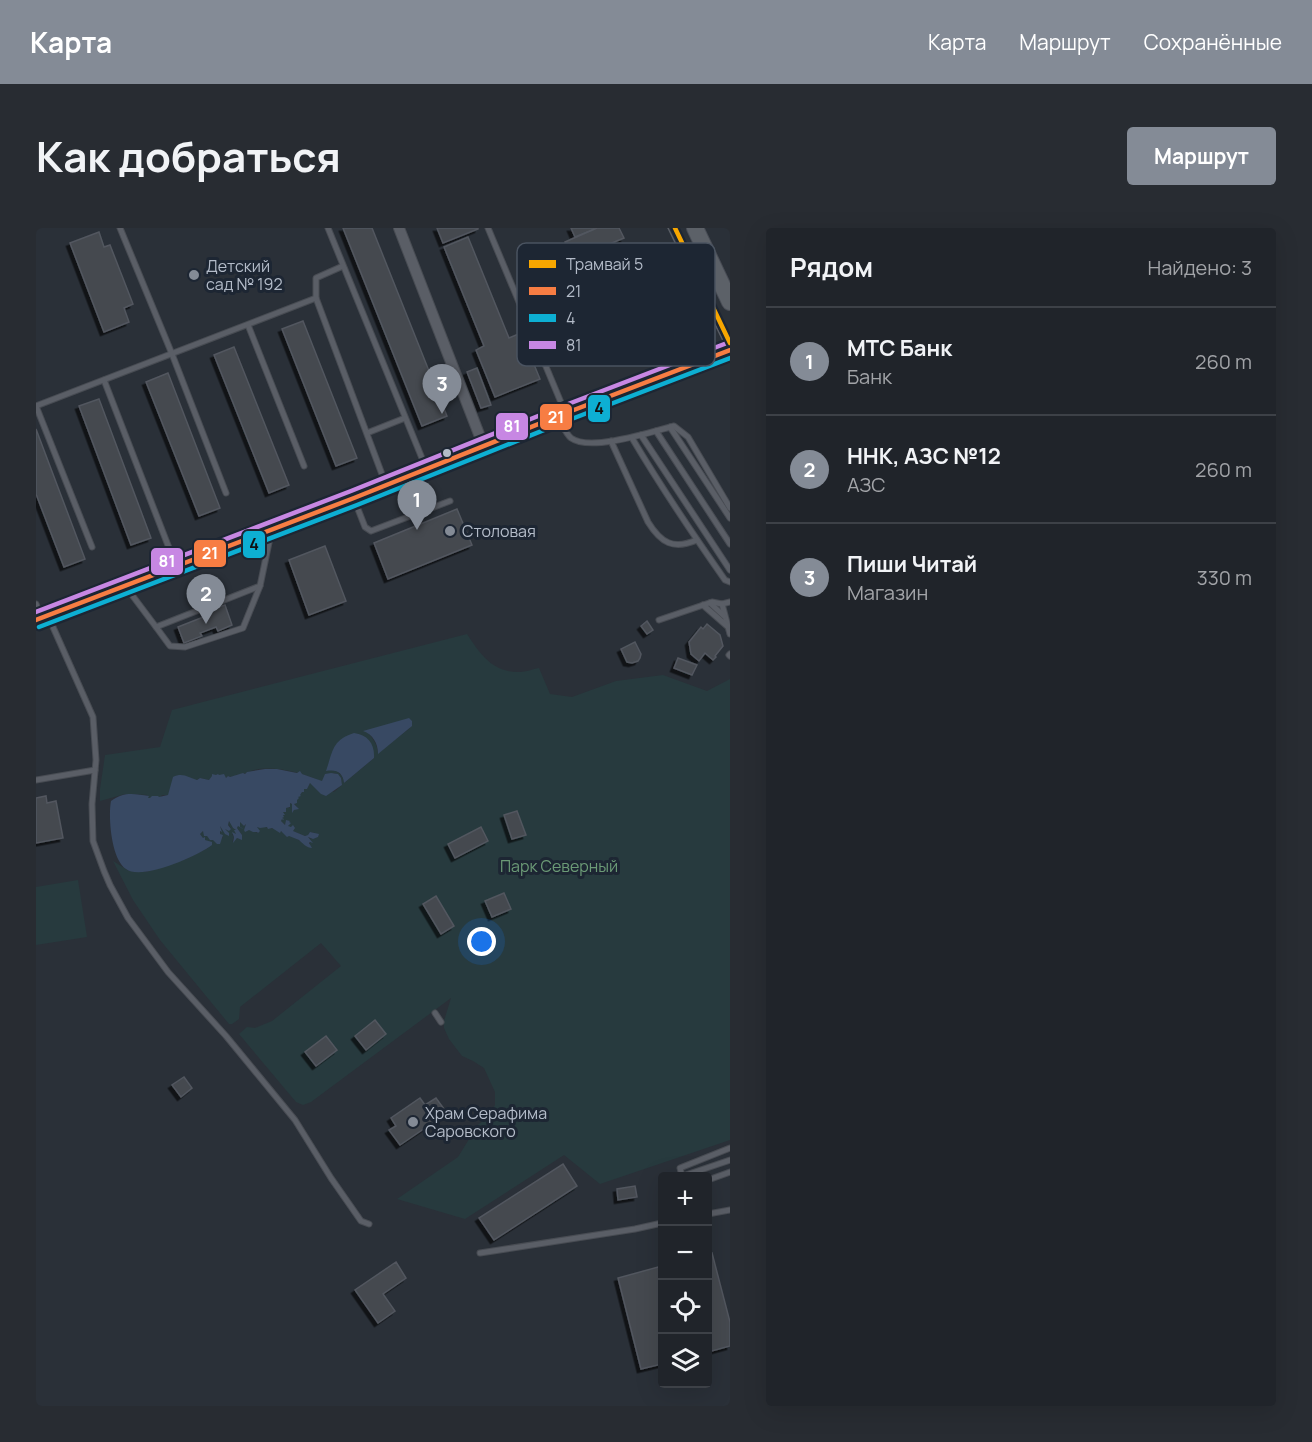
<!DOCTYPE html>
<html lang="ru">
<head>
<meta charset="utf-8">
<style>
	body { margin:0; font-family:Manrope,sans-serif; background:#282c32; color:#f1f3f6 }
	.controls { position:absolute; right:18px; bottom:18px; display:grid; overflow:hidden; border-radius:6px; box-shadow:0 6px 24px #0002 }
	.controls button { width:54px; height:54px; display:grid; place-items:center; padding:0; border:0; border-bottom:2px solid #3d4147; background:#20242a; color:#f1f3f6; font:30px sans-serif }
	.you { position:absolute; left:446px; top:714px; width:21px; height:21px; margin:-15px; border:4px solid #fff; border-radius:50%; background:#1a73e8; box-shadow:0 0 0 9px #1a73e833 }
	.badge { display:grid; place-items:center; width:39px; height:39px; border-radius:50%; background:#848b96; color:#fff; font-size:20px; font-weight:700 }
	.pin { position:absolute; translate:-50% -50px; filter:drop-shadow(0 2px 3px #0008) }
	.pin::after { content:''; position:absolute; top:32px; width:21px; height:18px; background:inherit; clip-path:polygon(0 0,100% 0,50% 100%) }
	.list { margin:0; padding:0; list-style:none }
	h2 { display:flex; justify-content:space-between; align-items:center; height:78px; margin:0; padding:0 24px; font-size:26px }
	h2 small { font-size:20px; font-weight:400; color:#a2a4a8 }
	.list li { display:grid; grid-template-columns:39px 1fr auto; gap:18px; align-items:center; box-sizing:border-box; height:108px; padding:0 24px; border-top:2px solid #3d4147 }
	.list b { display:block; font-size:22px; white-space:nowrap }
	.list p { margin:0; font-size:20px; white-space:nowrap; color:#a2a4a8 }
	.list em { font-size:20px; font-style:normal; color:#a2a4a8 }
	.icon { flex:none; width:33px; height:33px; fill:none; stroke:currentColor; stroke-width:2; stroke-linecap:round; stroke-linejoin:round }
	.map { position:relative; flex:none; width:694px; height:1178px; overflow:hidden; border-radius:6px }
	header { display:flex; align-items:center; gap:36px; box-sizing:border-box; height:84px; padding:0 30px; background:#848b96; color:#fff }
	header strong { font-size:28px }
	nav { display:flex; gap:33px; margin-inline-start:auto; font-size:21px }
	.intro { display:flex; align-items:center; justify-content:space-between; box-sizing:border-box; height:144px; padding:0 36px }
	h1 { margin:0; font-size:42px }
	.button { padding:15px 27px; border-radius:6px; background:#848b96; color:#fff; font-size:21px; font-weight:700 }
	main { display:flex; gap:36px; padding:0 36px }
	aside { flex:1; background:#20242a; border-radius:6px; box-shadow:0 6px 24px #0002 }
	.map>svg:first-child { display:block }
	.green { fill:#273a3e; fill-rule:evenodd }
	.water { fill:#384963 }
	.building { fill:#444950; stroke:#52575f; stroke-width:1.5; filter:url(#shadow) }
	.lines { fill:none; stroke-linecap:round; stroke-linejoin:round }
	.service-casing { stroke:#484c53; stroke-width:7 }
	.minor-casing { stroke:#484c53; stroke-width:12 }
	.secondary-casing { stroke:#484c53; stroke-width:16 }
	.primary-casing { stroke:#484c55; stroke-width:18 }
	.service { stroke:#5a5e66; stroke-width:5 }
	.minor { stroke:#5a5e66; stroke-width:10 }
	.secondary { stroke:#595d64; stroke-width:15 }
	.primary { stroke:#5c6168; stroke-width:16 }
	.tram { stroke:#595d64; stroke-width:1.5 }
	.bus-1-casing { stroke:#1d2633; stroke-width:9 }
	.bus-2-casing { stroke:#1d2633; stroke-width:9 }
	.bus-3-casing { stroke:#1d2633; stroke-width:9 }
	.bus-1 { stroke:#f77d43; stroke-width:4.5 }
	.bus-2 { stroke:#0dafd3; stroke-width:4.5 }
	.bus-3 { stroke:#c787e3; stroke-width:4.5 }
	.tram-1-casing { stroke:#1d2633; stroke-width:9 }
	.tram-1 { stroke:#f7a600; stroke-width:4.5 }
	.poi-dot { fill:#848b96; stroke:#1d2633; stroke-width:2 }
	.bus-dot { fill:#b4bcc9; stroke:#1d2633; stroke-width:2 }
	.labels { text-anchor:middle; stroke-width:6; stroke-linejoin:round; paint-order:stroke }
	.poi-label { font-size:16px; fill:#b4bcc9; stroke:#1d2633; text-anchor:start }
	.park-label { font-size:16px; fill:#6b9a76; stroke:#1d2633 }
	.key { fill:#1d2633; stroke:#4a5360; stroke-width:1.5 }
	.key-label { font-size:16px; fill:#b4bcc9 }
	.line-badge { stroke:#1d2633; stroke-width:2 }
	.badge-label { font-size:16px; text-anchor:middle; font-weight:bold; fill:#fff }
	.pale-badge-label { font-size:16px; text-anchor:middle; font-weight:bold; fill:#111 }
</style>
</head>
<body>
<header>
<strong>Карта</strong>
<nav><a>Карта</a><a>Маршрут</a><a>Сохранённые</a></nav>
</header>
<div class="intro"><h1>Как добраться</h1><a class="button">Маршрут</a></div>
<main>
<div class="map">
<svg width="694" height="1178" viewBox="0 0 694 1178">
	<defs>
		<filter id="shadow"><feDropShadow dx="-3.5" dy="3.5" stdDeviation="0" flood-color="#0009"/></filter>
	</defs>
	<rect width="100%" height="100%" fill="#2a3038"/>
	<g class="green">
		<path d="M431,406C444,426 457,445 484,444C490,444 497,441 503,440L514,466L536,469L580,453L627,447L671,463L694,451V912L564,956L528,927L429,991L361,971L422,929L435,908L439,899L451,890L459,877V864L448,840L437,833L426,828L413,811L408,800V793L415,770L275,874L267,877L260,874L203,806L211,799L219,800L236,793L305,738L285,715L204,779L203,791L196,796H193L124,712L97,672L77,633L93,643L110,644L150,631L172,620L173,614L168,612L164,606L167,603C172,610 176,614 185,612L187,609L184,606L185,602L184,598L187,603L193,607L189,601H195L193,597H192L193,593L197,600L200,602L199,603L200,606H196L198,609L196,614L201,610L206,611V607L201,600L204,593L208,598L211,596L208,602H214L222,605L221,598C239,599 258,607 272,619L275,613L272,609L276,611L279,605L274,604L272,607L269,608L257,603L256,600L252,599L253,594L250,593L249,597L245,593L247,584L250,579L254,580L253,575L256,576V584L261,579L258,575L267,561H271L274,555L298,564L306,557C305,551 305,547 298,545L287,554C268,545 238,537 218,542C211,544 207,547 200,547L199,549L197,548L194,549L192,548L190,550L186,548H177L173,552L164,550L132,567H126L124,570H112L111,567L98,566L91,567L89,566L64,573V561L69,527L124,519L136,482ZM374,500L342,525C341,516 337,510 331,504ZM338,530L308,555C307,547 303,543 295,542Z"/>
		<path d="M42,652L51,709L0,717V659Z"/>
	</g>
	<g class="water">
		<path d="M373,490L376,493V498L342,526C342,516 337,506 327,503Z"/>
		<path d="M318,505C332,507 339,516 338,530L308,555C307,545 301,541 290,543C297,523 296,512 318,505Z"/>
		<path d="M229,541H241L261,545L264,543L266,546L286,553L289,546L295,545L302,546L305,550L306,557L290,568L285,566L274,555L271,561H268V564H266L264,567L265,568L262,569L263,570L261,572V575L258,576L263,581L258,582L256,585V576L254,575V579L250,580V584H247L249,587H247L248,589L246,590L248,591L247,592L246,591L245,593L249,597L250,592L254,593L253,594L255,595L252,598L255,599L257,597L259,600L257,603L269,608L272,607L274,604L283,606L282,609L277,611L272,609L277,615L274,614L273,615L276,620C271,620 266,615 263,612L253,608L251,609L245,603L244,605L236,600L232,601L231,599L224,600L221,599L224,603L222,605L221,604H217L213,602L209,604L208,602L210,596L208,598L204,594V599L206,600L207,601L202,598L201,600L206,607V612L201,610L197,615L198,609L196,604L200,606L198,602H200L197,600L193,593L192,597L195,601L193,603L189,601L193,605V608L189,606L184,598L186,604L184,603V606L187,607L184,616H181L177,612H174L171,608H168L167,603L164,606L167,610L169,609V612L176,614V617C162,628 105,653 90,641C75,631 72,588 75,573C88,563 99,566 113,568L112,570H114L116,568H122L123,569L132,567L137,549C147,544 153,550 161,552L164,550L173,552L176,548V546L180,547L182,546L183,547L188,546L190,550L192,548L194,549L207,545L209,546L211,544Z"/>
	</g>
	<g class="building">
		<path d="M307,0H336L411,188L386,198Z"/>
		<path d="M401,0H442V1L407,15Z"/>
		<path d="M535,0H561L539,9Z"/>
		<path d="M561,0H583L588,10L554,24L561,41L544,49L529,14Z"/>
		<path d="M63,4L68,19L74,17L97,76L88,80L93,94L68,104L34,15Z"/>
		<path d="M432,9L473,110L485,105L504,151L459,169L440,122L448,118L408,19Z"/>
		<path d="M267,93L321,230L300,238L246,101Z"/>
		<path d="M198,119L253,257L233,265L178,127Z"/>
		<path d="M441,140L455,177L445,180L431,144Z"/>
		<path d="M132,145L184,280L163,288L110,154Z"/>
		<path d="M63,171L115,310L95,317L43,178Z"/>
		<path d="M0,201L49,331L28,339L0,266Z"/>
		<path d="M421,281L436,317L352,351L338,315Z"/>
		<path d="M289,318L310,373L273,387L253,332Z"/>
		<path d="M189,377L196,397L182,403L180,399L164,405L166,408L148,415L142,399L175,386L174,382Z"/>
		<path d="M611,393L617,402L611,406L605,398Z"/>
		<path d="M671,396L684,407L687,418L679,428L680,429L677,432L669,425L663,433L655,426L653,414L665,399L667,401Z"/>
		<path d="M599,414L605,426L604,430L602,433L596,435L591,434L585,421Z"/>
		<path d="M642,430L661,437L656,447L638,440Z"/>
		<path d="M10,568L11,575L20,573L27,610L0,615V570Z"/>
		<path d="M481,583L490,607L476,611L468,587Z"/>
		<path d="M445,599L452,613L419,630L412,616Z"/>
		<path d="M468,665L475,681L456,689L449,673Z"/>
		<path d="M400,668L418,698L405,706L387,676Z"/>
		<path d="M339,792L350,806L330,822L319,808Z"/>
		<path d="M290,808L301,822L280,838L269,824Z"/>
		<path d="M148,849L156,860L145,869L136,857Z"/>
		<path d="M384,870L389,877L400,870L411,885L364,917L353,902L360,898L355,890Z"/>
		<path d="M527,936L541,958L458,1012L443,990Z"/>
		<path d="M599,958L601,969L582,972L581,961Z"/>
		<path d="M676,1025L694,1094V1118L672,1124V1026Z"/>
		<path d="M360,1034L370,1050L347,1066L359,1083L342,1095L319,1062Z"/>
		<path d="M626,1038V1136L605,1141L582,1050Z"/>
	</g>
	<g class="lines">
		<g class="service-casing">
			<g id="service">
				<path d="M84,0L136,126L190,265"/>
				<path d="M292,0L390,240"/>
				<path d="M452,0L529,184"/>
				<path d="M280,70L350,257"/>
				<path d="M212,97L268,238"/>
				<path d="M68,152L140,338"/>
				<path d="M0,178L280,70V50L307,38"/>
				<path d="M0,178L56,319"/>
				<path d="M522,190C526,196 530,206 535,210C554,224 615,204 638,198L652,209L694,280"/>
				<path d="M634,199L694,290"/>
				<path d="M620,203L694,316"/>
				<path d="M331,205L369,190"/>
				<path d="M605,207L694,342"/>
				<path d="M596,210C625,259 656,305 689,352L694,354"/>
				<path d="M575,213L612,294C625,315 637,322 661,312"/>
				<path d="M318,271L329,299L335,303L414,273"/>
				<path d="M90,359L120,399L224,358L235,305"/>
				<path d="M694,374L686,376L694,406"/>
				<path d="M674,375L688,388"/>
				<path d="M0,376L5,389"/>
				<path d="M667,377L691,398"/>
				<path d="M13,390L57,489L60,532L56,576L57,613L68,643L74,657L92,690L132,744L190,808L259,892L295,950L325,993L333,996"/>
				<path d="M623,392L676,374L686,376"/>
				<path d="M120,399L134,418L149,419L207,400L224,358"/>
				<path d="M694,426L693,427L694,428"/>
				<path d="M0,552L59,542"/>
				<path d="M399,785L405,794"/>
				<path d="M646,948L644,940L694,920"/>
				<path d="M647,948L694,932"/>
				<path d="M672,952L694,944"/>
				<path d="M672,986L694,982"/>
				<path d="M444,1025L599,1001L626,995"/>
			</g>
		</g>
		<g class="minor-casing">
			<path id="minor" d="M363,0L448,219"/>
		</g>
		<g class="secondary-casing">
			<path id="secondary" d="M0,392L318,270L530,185L694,122"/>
		</g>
		<g class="primary-casing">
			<path id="primary" d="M659,0L694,74"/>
		</g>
		<use href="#service" class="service"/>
		<use href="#minor" class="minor"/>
		<use href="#secondary" class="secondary"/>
		<use href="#primary" class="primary"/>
		<path class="tram" d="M632,0L694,127"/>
		<g class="bus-1-casing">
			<path id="bus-1" d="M0,392L318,270L530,185L694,122"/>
		</g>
		<g class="bus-2-casing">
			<path id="bus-2" d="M3,399L321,277L533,192L694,130"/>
		</g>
		<g class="bus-3-casing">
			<path id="bus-3" d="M0,384L315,263L527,178L691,115"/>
		</g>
		<use href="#bus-1" class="bus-1"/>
		<use href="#bus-2" class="bus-2"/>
		<use href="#bus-3" class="bus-3"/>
		<g class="tram-1-casing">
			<path id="tram-1" d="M639,0L694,115"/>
		</g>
		<use href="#tram-1" class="tram-1"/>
	</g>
	<g class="poi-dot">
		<circle cx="158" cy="47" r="6"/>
		<circle cx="414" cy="303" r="6"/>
		<circle cx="377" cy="894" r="6"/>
	</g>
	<circle class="bus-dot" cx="411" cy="225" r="5"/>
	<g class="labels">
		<g class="poi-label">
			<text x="170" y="44">Детский<tspan x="170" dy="18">сад № 192</tspan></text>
			<text x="426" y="309">Столовая</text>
			<text x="389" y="891">Храм Серафима<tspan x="389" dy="18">Саровского</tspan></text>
		</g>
		<g class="park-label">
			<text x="523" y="644">Парк Северный</text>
		</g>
	</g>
	<rect x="481" y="15" width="198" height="123" rx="9" class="key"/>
	<rect x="493" y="32" width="27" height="8" fill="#f7a600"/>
	<rect x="493" y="59" width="27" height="8" fill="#f77d43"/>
	<rect x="493" y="86" width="27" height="8" fill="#0dafd3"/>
	<rect x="493" y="113" width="27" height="8" fill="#c787e3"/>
	<g class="key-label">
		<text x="530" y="42">Трамвай 5</text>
		<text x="530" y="69">21</text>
		<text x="530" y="96">4</text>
		<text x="530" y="123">81</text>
	</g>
	<g class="line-badge">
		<rect x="551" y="166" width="24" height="29" rx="6" fill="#0dafd3"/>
		<rect x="503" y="175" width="34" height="28" rx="6" fill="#f77d43"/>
		<rect x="459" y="184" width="34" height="29" rx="6" fill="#c787e3"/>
		<rect x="206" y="302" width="24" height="29" rx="6" fill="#0dafd3"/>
		<rect x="157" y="311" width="34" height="29" rx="6" fill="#f77d43"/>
		<rect x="114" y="319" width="34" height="29" rx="6" fill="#c787e3"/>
	</g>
	<g class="badge-label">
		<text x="520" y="195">21</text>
		<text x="476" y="204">81</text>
		<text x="174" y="331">21</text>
		<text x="131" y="339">81</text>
	</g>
	<g class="pale-badge-label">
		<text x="563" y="186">4</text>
		<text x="218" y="322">4</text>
	</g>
</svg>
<div class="controls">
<button>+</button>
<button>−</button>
<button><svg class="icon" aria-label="locate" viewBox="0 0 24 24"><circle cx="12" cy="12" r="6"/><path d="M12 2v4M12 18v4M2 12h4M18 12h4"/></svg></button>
<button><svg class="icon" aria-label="layers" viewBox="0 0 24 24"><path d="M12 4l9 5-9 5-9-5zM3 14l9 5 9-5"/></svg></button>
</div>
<div class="you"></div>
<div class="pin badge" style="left:381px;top:302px">1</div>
<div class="pin badge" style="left:170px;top:396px">2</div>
<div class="pin badge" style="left:406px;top:186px">3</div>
</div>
<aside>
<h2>Рядом<small>Найдено: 3</small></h2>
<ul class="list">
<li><span class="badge">1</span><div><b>МТС Банк</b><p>Банк</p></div><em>260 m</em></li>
<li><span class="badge">2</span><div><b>ННК, АЗС №12</b><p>АЗС</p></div><em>260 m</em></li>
<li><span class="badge">3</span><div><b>Пиши Читай</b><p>Магазин</p></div><em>330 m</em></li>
</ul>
</aside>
</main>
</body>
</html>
